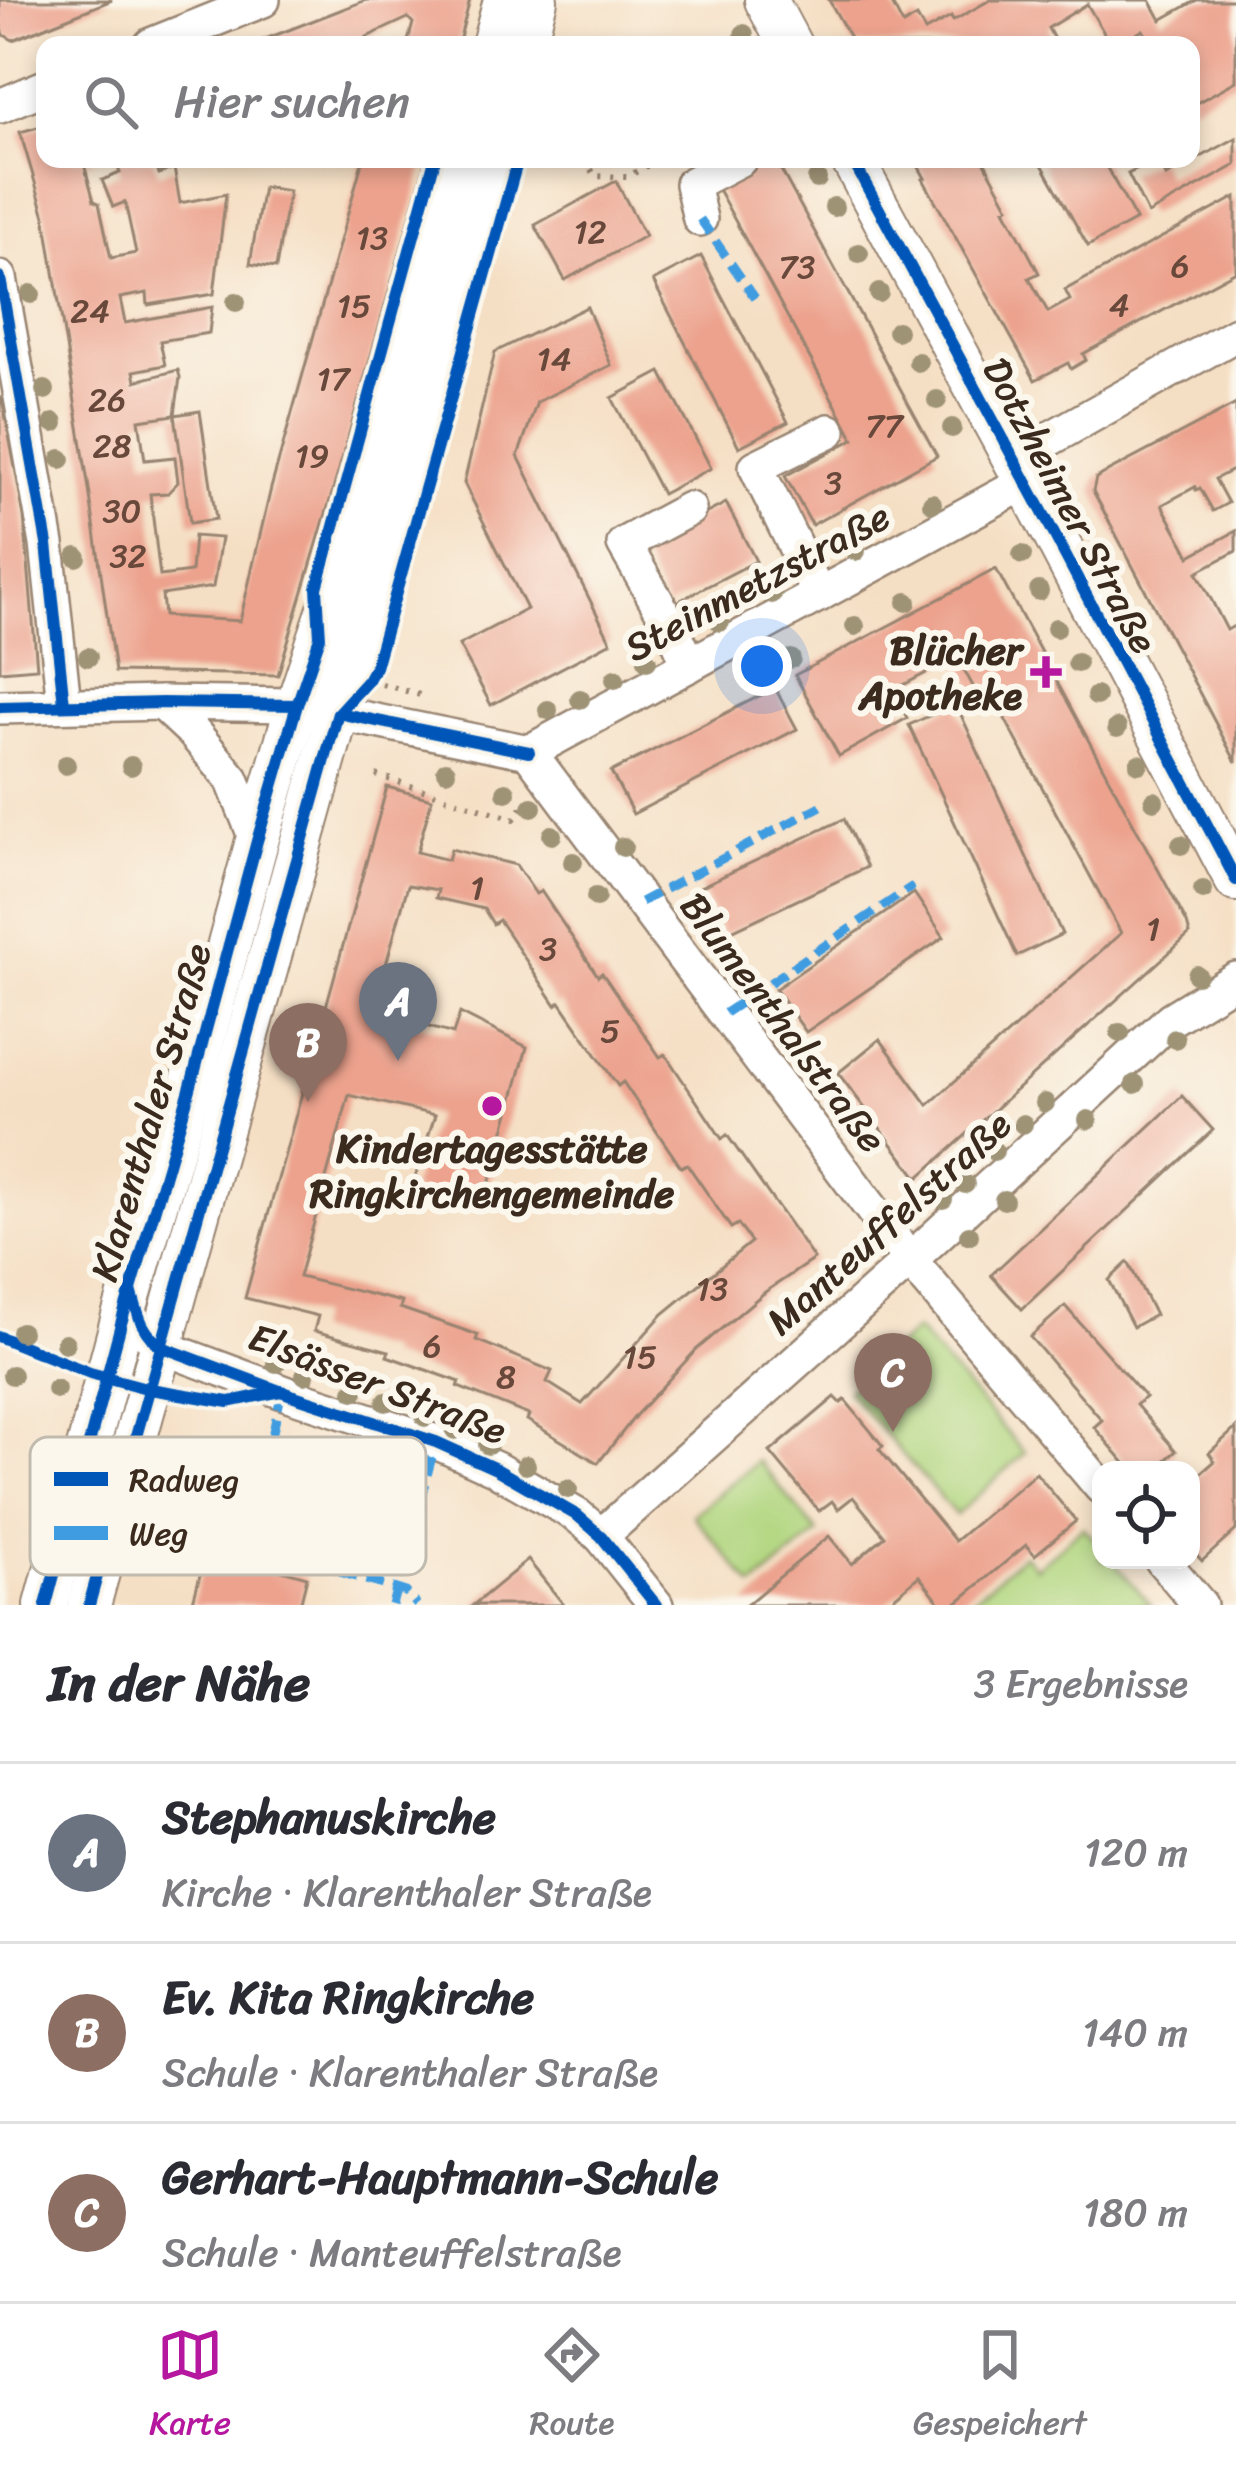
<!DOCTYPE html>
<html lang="de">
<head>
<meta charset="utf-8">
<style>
	body { margin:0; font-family:Sriracha,sans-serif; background:#f7f7f7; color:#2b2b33 }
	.controls { position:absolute; right:36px; bottom:36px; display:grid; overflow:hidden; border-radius:24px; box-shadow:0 6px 18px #0003 }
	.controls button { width:108px; height:108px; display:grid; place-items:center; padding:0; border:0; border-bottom:3px solid #e1e1e2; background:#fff; color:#2b2b33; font:60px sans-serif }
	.you { position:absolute; left:762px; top:666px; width:42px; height:42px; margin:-30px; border:9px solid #fff; border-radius:50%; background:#1a73e8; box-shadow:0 0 0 18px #1a73e833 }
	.badge { display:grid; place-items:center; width:78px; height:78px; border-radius:50%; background:#b5179e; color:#fff; font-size:39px; font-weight:700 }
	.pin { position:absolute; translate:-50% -99px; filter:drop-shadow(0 3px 6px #0008) }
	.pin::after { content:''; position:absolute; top:63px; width:42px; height:36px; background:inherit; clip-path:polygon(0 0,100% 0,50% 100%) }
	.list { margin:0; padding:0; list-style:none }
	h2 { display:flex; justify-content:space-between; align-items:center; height:156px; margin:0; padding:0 48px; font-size:51px }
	h2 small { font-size:39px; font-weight:400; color:#7c7c81 }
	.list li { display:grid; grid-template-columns:78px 1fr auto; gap:36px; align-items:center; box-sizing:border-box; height:180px; padding:0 48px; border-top:3px solid #e1e1e2 }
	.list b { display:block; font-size:45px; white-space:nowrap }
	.list p { margin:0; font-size:39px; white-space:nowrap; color:#7c7c81 }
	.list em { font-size:39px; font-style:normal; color:#7c7c81 }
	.icon { flex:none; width:66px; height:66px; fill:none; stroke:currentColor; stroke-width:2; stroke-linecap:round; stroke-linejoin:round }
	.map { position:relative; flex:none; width:1236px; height:1605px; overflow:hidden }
	.search { position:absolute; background:#fff; box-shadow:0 6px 18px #0003; left:36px; right:36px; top:36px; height:132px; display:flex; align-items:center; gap:30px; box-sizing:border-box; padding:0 42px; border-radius:24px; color:#7c7c81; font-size:45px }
	.sheet { height:696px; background:#fff }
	nav { display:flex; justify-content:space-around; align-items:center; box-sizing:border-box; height:168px; border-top:3px solid #e1e1e2; background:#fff; font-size:33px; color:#7c7c81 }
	nav a { display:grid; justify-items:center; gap:6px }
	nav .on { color:#b5179e }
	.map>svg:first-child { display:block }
	.green { fill:#b1d67f; stroke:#76804e; stroke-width:3 }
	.building { fill:#eca28d; fill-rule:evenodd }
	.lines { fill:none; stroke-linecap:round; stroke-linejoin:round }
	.minor-casing { stroke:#988471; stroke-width:38 }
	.major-casing { stroke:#988471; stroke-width:46 }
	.path { stroke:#988471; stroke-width:6; stroke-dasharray:3 9; stroke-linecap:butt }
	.minor { stroke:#fff; stroke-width:33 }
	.major { stroke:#fff; stroke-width:42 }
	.quiet { stroke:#3f9ce0; stroke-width:9; stroke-dasharray:18 9; stroke-linecap:butt }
	.cycleway-casing { stroke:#fbf7ec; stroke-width:20 }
	.cycleway { stroke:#0057b8; stroke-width:12 }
	.tree { fill:#9f9376 }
	.poi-dot { fill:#b5179e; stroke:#fbf7ec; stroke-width:4.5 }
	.labels { text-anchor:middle; stroke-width:12; stroke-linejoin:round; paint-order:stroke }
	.number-label { font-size:33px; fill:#67483a }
	.street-label { font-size:39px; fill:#3b2a1e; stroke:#fbf7ec }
	.poi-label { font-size:39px; font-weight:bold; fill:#3b2a1e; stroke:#fbf7ec; text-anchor:end }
	.key { fill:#fbf7ec; stroke:#c1baae; stroke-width:3 }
	.key-label { font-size:33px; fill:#3b2a1e }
</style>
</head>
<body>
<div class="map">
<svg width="1236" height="1605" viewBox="0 0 1236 1605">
	<rect width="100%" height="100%" fill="#fbf7ec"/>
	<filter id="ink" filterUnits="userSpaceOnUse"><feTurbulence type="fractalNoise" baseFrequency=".00833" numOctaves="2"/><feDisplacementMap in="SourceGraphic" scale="24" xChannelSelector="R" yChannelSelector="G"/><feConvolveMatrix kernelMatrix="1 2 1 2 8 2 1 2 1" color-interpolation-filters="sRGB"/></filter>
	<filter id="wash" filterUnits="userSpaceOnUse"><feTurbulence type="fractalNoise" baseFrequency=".004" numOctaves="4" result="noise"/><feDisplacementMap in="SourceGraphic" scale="48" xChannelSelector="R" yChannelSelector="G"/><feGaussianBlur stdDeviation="2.7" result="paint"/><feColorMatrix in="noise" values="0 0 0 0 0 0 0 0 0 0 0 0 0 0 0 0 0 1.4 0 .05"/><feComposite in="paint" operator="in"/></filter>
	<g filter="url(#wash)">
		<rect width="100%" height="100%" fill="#f5dfc4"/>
		<g class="green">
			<path d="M916,1330L1025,1453L956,1515L847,1391Z"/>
			<path d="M758,1461L818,1533L753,1587L693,1515Z"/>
			<path d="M1083,1527L1101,1547V1560H1112L1151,1605H966L1024,1554L1036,1568Z"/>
		</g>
		<g id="blocks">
			<g class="building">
				<path d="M0,0H112L13,40L4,35L0,23Z"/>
				<path d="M366,0H470L458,45H407L413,23L408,18L367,37L370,45H250Z"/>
				<path d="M829,0H890L903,25L917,17L925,31L951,17L953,21L990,0H1150L1161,20L1197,0H1236V81L1191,106V45H1152L1143,30L1118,45H1111L1087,4L1048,28L1057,45H854Z"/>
				<path d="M45,125V159H98L84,164L94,201L99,203L111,258L136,253L125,202L113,207L102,180L120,173L115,159H153L159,174L174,168L180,203L226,194L214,294L148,305L147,293L120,298L125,323L212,307L209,333L160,341L165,365L134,371L136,381L178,370L180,377L175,415L139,420L145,460L175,457L178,482L168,493L150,494L160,576L191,572L194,536L221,538L213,587L162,595L164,616L240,621L271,488L363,159H426L338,473L278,675L115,672L89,489L45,216L20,132Z"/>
				<path d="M1236,138V165L1148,214L1128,174L1158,159L1166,176Z"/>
				<path d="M752,159H775L937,456L812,525L785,476L854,439L713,180Z"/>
				<path d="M922,159H983L1009,207L1005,209L1039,273L1029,278L1048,312L1070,300L1065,290L1236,197V271L1083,354L1086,360L1071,369L1068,363L1035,380L923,179L925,178L916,162Z"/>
				<path d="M1039,159H1102L1136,220L1088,246Z"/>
				<path d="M616,181L645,236L565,280L535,225Z"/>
				<path d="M263,187L289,191L276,268L250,264Z"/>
				<path d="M701,256L788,422L739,447L653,281Z"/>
				<path d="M587,307L611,365L537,402L518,456L611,642L491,705L459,645L527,609L464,483L495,352Z"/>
				<path d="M661,372L711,468L662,494L612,398Z"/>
				<path d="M0,398H2L24,516L37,668L0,671Z"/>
				<path d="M1236,404V468L1215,479L1228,503L1213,511L1200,488L1196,490L1195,487L1162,505L1190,556L1236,531V551L1197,572L1227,630L1236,625V762L1093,491L1096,478Z"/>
				<path d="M200,411L216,519L190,523L175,415Z"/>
				<path d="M726,503L756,561L667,607L638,549Z"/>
				<path d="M996,569L1187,923L1190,934L918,1178L838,1073L880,1039L928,1105L1121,933L997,704L986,710L957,657L894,690L907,718L839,756L795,675Z"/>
				<path d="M775,688L797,729L633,814L611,772Z"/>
				<path d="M956,704L1062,934L1017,956L909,725Z"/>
				<path d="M387,787L432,799L417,852L448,860L451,849L516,865L536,894L541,891L598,976L602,973L660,1057L665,1054L722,1139L727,1135L814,1259L765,1292L696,1350L636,1415L598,1463L527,1420L529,1415L458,1387L460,1382L387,1356L389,1351L314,1331L318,1316L245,1298ZM408,885L438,890L436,898L484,909L493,924L499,920L556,1005L560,1002L618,1086L623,1082L681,1167L687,1164L731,1228L738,1224L751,1242L663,1314L582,1404L547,1382L552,1371L476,1340L478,1335L400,1308L402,1302L299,1277L349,1095L435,1115L411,1190L482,1210L527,1047L460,1013L453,1034L373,1011Z"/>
				<path d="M844,819L867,867L723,935L700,887Z"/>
				<path d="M914,893L944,937L806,1032L775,989Z"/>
				<path d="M1182,1096L1213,1130L1022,1309L991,1275Z"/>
				<path d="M1128,1262L1155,1315L1133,1327L1109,1280Z"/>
				<path d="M1065,1306L1145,1397L1136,1405L1176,1451L1154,1470H1131L1094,1427L1102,1420L1030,1337Z"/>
				<path d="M835,1397L841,1403L845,1400L883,1446L879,1449L955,1541L1036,1473L1076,1521L1035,1555L1026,1545L954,1605H942L919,1576L885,1605H746L829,1536L852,1564L885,1536L853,1497L838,1509L832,1501L819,1511L770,1452Z"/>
				<path d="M1236,1428V1530L1202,1561L1191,1549V1482L1215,1461L1209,1453Z"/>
				<path d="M207,1549L307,1577L300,1605H192Z"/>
				<path d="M528,1560L564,1605H473Z"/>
			</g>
		</g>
	</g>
	<g filter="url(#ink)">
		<use href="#blocks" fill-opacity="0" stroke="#988471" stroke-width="3"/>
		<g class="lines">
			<g class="minor-casing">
				<g id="minor">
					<path d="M151,45L263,0"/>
					<path d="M0,106L45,87"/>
					<path d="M700,219L692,184L740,159"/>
					<path d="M0,278L47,544L64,704"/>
					<path d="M1014,459L1236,334"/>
					<path d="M689,509L624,544L676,635L689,665"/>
					<path d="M819,595L756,467L829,431"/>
					<path d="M162,703L193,732L232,779L257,841"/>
					<path d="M0,707L162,703L297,705L529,752L910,1260L1101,1487"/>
					<path d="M529,752L1026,482"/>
					<path d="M145,1331L162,1347L291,1395L436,1442L496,1469L578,1516L601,1536L656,1605"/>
					<path d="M601,1536L910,1260L1171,1019L1236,979"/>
					<path d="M1162,1560L1200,1605"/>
				</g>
			</g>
			<g class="major-casing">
				<g id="major">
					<path d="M766,0L790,45"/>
					<path d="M493,45L505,0"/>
					<path d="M524,45L536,0"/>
					<path d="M852,159L1042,511L1236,880"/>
					<path d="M46,1605L122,1320L190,1089L257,841L297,705L340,576L460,159"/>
					<path d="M89,1605L492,159"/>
				</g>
			</g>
			<g class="path">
				<path d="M585,159L595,176L627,177L658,159"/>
				<path d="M382,684L427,697"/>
				<path d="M376,775L514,819L526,802"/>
				<path d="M323,1567L340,1572"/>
			</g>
			<use href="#minor" class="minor"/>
			<use href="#major" class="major"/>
			<g class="quiet">
				<path d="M700,219L755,298"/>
				<path d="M641,902L821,806"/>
				<path d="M725,1013L913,886"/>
				<path d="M282,1391L248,1545L323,1567"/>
				<path d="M340,1572L406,1592L417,1605"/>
				<path d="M392,1605L436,1442"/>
			</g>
			<g class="cycleway-casing">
				<g id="cycleway">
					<path d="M852,159L1042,511L1236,880"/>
					<path d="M0,278L47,544L64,704"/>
					<path d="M0,707L162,703L297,705"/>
					<path d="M338,713L529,752"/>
					<path d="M131,1290C138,1314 141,1332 162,1347L291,1395L436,1442L496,1469L578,1516L601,1536L656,1605"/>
					<path d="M0,1337L90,1373L150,1389L229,1402L282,1391"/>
					<path d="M46,1605L122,1320L190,1089L257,841L297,705L320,637L317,588L435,159"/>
					<path d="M89,1605L338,713L368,680L375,667L518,159"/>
				</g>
			</g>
			<use href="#cycleway" class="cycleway"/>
		</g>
		<g class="tree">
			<circle cx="744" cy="34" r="10"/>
			<circle cx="817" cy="179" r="10"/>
			<circle cx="834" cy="207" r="10"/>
			<circle cx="859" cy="253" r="10"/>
			<circle cx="879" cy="293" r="10"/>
			<circle cx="31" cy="294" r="10"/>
			<circle cx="236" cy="302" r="10"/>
			<circle cx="897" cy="331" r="10"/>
			<circle cx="918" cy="362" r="10"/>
			<circle cx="45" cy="390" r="10"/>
			<circle cx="937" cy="400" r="10"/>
			<circle cx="54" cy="423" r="10"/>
			<circle cx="952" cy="428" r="10"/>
			<circle cx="61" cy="459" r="10"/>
			<circle cx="932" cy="503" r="10"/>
			<circle cx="1067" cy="513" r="10"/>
			<circle cx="856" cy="551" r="10"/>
			<circle cx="1022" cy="555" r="10"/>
			<circle cx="77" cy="557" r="10"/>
			<circle cx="1039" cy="591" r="10"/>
			<circle cx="772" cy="594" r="10"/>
			<circle cx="907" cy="602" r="10"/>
			<circle cx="720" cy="622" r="10"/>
			<circle cx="855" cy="626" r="10"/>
			<circle cx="1056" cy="628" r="10"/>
			<circle cx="88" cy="657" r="10"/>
			<circle cx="791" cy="659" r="10"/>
			<circle cx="647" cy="661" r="10"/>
			<circle cx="1077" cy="663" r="10"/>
			<circle cx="615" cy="679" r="10"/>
			<circle cx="1096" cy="696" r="10"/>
			<circle cx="580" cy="699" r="10"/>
			<circle cx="548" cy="710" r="10"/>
			<circle cx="1117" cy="728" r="10"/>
			<circle cx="1139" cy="764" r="10"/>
			<circle cx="66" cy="765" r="10"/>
			<circle cx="131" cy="766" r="10"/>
			<circle cx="446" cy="771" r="10"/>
			<circle cx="506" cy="792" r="10"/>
			<circle cx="1154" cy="801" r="10"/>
			<circle cx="532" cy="807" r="10"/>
			<circle cx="552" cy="835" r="10"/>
			<circle cx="1181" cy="845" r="10"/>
			<circle cx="623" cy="847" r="10"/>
			<circle cx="573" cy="862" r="10"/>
			<circle cx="1203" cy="890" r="10"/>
			<circle cx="596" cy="897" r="10"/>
			<circle cx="1197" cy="975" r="10"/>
			<circle cx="1120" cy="1033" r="10"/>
			<circle cx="1175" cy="1039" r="10"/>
			<circle cx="1135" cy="1084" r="10"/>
			<circle cx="1045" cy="1103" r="10"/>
			<circle cx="1088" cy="1120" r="10"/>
			<circle cx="1023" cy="1124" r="10"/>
			<circle cx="994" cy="1151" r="10"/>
			<circle cx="965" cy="1184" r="10"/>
			<circle cx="943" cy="1199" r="10"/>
			<circle cx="1004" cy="1200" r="10"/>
			<circle cx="969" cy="1235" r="10"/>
			<circle cx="21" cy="1332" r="10"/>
			<circle cx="65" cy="1343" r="10"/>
			<circle cx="276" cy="1363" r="10"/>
			<circle cx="12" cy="1375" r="10"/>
			<circle cx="305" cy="1375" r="10"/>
			<circle cx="56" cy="1389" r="10"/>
			<circle cx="354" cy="1391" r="10"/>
			<circle cx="386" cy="1402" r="10"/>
			<circle cx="425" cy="1417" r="10"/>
			<circle cx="455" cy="1430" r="10"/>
			<circle cx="488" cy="1445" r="10"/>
			<circle cx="526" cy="1465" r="10"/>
			<circle cx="568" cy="1489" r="10"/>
		</g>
	</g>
	<g class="poi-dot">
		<path d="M1040 654h12v12h12v12h-12v12h-12v-12h-12v-12h12z"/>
		<circle cx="492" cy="1106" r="12"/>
	</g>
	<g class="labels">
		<g class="number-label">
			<text x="590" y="243">12</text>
			<text x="372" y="249">13</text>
			<text x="1180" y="277">6</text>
			<text x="797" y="278">73</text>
			<text x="1119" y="316">4</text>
			<text x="354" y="317">15</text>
			<text x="90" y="322">24</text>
			<text x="554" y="370">14</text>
			<text x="333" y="390">17</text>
			<text x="107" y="411">26</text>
			<text x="884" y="437">77</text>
			<text x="112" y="457">28</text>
			<text x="312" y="467">19</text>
			<text x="833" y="494">3</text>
			<text x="122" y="522">30</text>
			<text x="128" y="567">32</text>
			<text x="477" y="899">1</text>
			<text x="1153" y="940">1</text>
			<text x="548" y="960">3</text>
			<text x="610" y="1042">5</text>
			<text x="712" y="1300">13</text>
			<text x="432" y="1357">6</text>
			<text x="640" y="1368">15</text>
			<text x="506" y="1388">8</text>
		</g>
		<g class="street-label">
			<text transform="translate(1071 505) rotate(62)" y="14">Dotzheimer Straße</text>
			<text transform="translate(757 581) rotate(-28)" y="14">Steinmetzstraße</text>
			<text transform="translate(784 1022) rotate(53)" y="14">Blumenthalstraße</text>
			<text transform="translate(150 1112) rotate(-74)" y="14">Klarenthaler Straße</text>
			<text transform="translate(888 1222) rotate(-42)" y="14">Manteuffelstraße</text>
			<text transform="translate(378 1383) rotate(21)" y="14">Elsässer Straße</text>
		</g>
		<g class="poi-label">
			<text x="1022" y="664">Blücher<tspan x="1022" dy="45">Apotheke</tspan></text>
			<text x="492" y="1162" text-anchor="middle">Kindertagesstätte<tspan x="492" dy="45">Ringkirchengemeinde</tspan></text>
		</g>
	</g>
	<rect x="30" y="1437" width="396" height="138" rx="18" class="key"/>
	<rect x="54" y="1472" width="54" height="14" fill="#0057b8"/>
	<rect x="54" y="1526" width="54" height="14" fill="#3f9ce0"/>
	<g class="key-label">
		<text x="129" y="1491">Radweg</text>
		<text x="129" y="1545">Weg</text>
	</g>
</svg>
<div class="controls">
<button><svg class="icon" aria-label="locate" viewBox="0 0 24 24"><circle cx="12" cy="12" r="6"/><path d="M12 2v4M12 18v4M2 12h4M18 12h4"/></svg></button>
</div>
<div class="you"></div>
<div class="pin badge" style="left:398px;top:1061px;background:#6b7280">A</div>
<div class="pin badge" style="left:308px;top:1102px;background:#8d6e63">B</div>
<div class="pin badge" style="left:893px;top:1432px;background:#8d6e63">C</div>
<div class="search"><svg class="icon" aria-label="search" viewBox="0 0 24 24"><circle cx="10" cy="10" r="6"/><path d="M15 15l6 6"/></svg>Hier suchen</div>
</div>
<section class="sheet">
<h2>In der Nähe<small>3 Ergebnisse</small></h2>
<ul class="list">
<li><span class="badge" style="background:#6b7280">A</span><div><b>Stephanuskirche</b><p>Kirche · Klarenthaler Straße</p></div><em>120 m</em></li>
<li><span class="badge" style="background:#8d6e63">B</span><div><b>Ev. Kita Ringkirche</b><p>Schule · Klarenthaler Straße</p></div><em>140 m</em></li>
<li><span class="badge" style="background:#8d6e63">C</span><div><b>Gerhart-Hauptmann-Schule</b><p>Schule · Manteuffelstraße</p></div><em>180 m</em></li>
</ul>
</section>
<nav>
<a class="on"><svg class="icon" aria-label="map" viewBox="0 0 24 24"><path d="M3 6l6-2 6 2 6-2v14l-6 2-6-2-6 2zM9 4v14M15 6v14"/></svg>Karte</a>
<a><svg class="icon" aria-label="directions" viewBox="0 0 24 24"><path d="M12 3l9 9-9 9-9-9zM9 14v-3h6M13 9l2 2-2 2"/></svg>Route</a>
<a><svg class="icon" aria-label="saved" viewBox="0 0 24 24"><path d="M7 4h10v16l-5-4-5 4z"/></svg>Gespeichert</a>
</nav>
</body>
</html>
